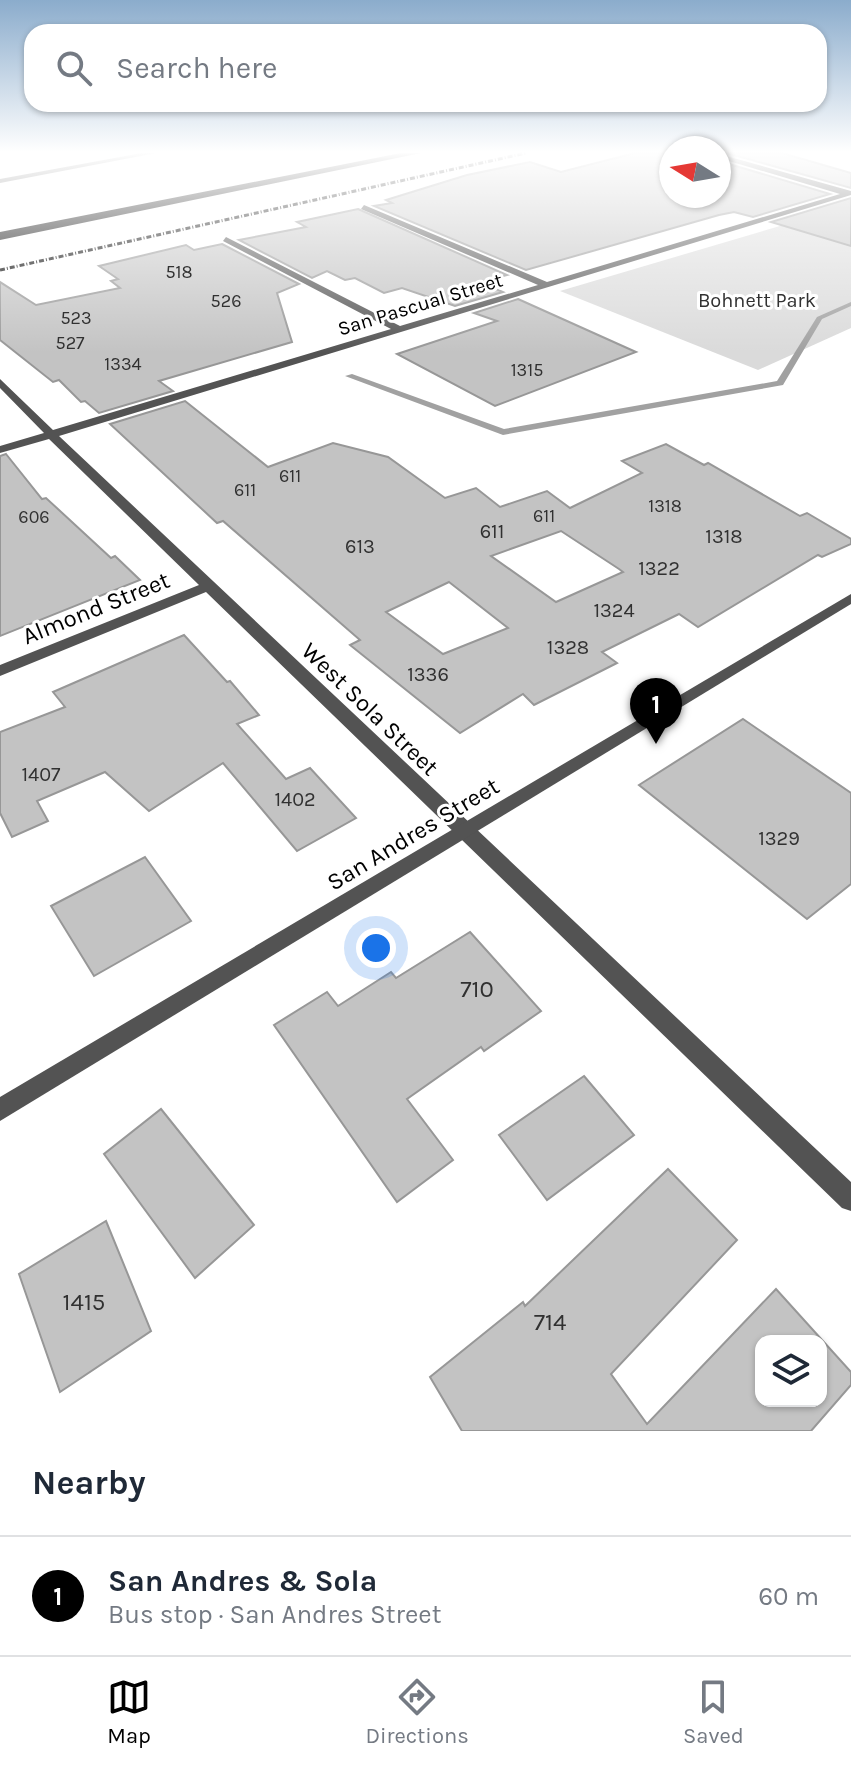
<!DOCTYPE html>
<html lang="en">
<head>
<meta charset="utf-8">
<style>
	body { margin:0; font-family:Karla,sans-serif; background:#f2f2f3; color:#1f2937 }
	.controls { position:absolute; right:24px; bottom:24px; display:grid; overflow:hidden; border-radius:16px; box-shadow:0 2px 6px #0004 }
	.controls button { width:72px; height:72px; display:grid; place-items:center; padding:0; border:0; border-bottom:2px solid #e0e1e3; background:#fff; color:#1f2937; font:40px sans-serif }
	.compass { position:absolute; left:659px; top:136px; width:72px; height:72px; border-radius:50%; background:#fff; box-shadow:0 2px 6px #0004; rotate:281deg }
	.you { position:absolute; left:376px; top:948px; width:28px; height:28px; margin:-20px; border:6px solid #fff; border-radius:50%; background:#1a73e8; box-shadow:0 0 0 12px #1a73e833 }
	.badge { display:grid; place-items:center; width:52px; height:52px; border-radius:50%; background:#000; color:#fff; font-size:26px; font-weight:700 }
	.pin { position:absolute; translate:-50% -66px; filter:drop-shadow(0 2px 4px #0008) }
	.pin::after { content:''; position:absolute; top:42px; width:28px; height:24px; background:inherit; clip-path:polygon(0 0,100% 0,50% 100%) }
	.list { margin:0; padding:0; list-style:none }
	h2 { display:flex; justify-content:space-between; align-items:center; height:104px; margin:0; padding:0 32px; font-size:34px }
	h2 small { font-size:26px; font-weight:400; color:#747a83 }
	.list li { display:grid; grid-template-columns:52px 1fr auto; gap:24px; align-items:center; box-sizing:border-box; height:120px; padding:0 32px; border-top:2px solid #e0e1e3 }
	.list b { display:block; font-size:30px; white-space:nowrap }
	.list p { margin:0; font-size:26px; white-space:nowrap; color:#747a83 }
	.list em { font-size:26px; font-style:normal; color:#747a83 }
	.icon { flex:none; width:44px; height:44px; fill:none; stroke:currentColor; stroke-width:2; stroke-linecap:round; stroke-linejoin:round }
	.map { position:relative; flex:none; width:851px; height:1431px; overflow:hidden }
	.search { position:absolute; background:#fff; box-shadow:0 2px 6px #0004; left:24px; right:24px; top:24px; height:88px; display:flex; align-items:center; gap:20px; box-sizing:border-box; padding:0 28px; border-radius:24px; color:#747a83; font-size:30px }
	.sheet { height:224px; background:#fff }
	nav { display:flex; justify-content:space-around; align-items:center; box-sizing:border-box; height:112px; border-top:2px solid #e0e1e3; background:#fff; font-size:22px; color:#747a83 }
	nav a { display:grid; justify-items:center; gap:4px }
	nav .on { color:#000 }
	.map>svg:first-child { display:block }
	.green { fill:#dadada }
	.lines { fill:none; stroke-linecap:round; stroke-linejoin:round }
	.stream { fill:#a1a1a1; fill-rule:evenodd }
	.building { fill:#c3c3c3; stroke:#979797; stroke-width:2; fill-rule:evenodd }
	.minor { fill:#535353; fill-rule:evenodd }
	.tertiary { fill:#535353; fill-rule:evenodd }
	.motorway { fill:#000; fill-rule:evenodd }
	.rail { stroke:#000; stroke-width:3; stroke-dasharray:5 2 1 2; stroke-linecap:butt }
	.labels { text-anchor:middle; stroke-width:6; stroke-linejoin:round; paint-order:stroke }
	.far-number-label { font-size:18px; fill:#313131 }
	.far-park-label { font-size:20px; fill:#313131; stroke:#fff }
	.far-street-label { font-size:20px; fill:#000; stroke:#fff }
	.number-label { font-size:20px; fill:#313131 }
	.street-label { font-size:24px; fill:#000; stroke:#fff }
	.near-number-label { font-size:24px; fill:#313131 }
</style>
</head>
<body>
<div class="map">
<svg width="851" height="1431" viewBox="0 0 851 1431">
	<rect width="100%" height="100%" fill="#fff"/>
	<path class="green" d="M851,205V328L758,370L560,291Z"/>
	<g class="lines">
		<path class="stream" d="M851,302V306L822,319L783,385L503,435L345,376L352,374L504,429L777,381L817,317Z"/>
	</g>
	<g class="building">
		<path d="M635,153H671V196H719V161L830,194L753,217L734,212L719,215L526,270L374,206L392,203L386,200L467,175L530,162L561,172Z"/>
		<path d="M727,153H782L851,173V188Z"/>
		<path d="M851,198V246L771,222Z"/>
		<path d="M358,209L507,275L480,282L503,292L455,306L402,288L384,293L355,278L345,280L327,271L312,278L239,240L306,227L297,222Z"/>
		<path d="M222,244L299,284L277,293L292,342L159,381L173,391L99,413L85,401L81,402L59,380L53,382L0,340V282L36,305L120,288L111,281L118,279L99,266L186,245L194,250Z"/>
		<path d="M518,299L636,352L495,406L397,354L497,321L474,313Z"/>
		<path d="M185,401L268,467L333,443L388,457L445,498L476,488L500,507L547,491L570,508L642,473L622,461L666,444L704,465L708,463L800,516L807,513L851,539V544L822,557L818,555L698,627L679,614L602,652L617,663L534,705L523,694L460,733L350,645L360,640L223,521L217,523L110,424ZM561,531L619,569L623,572L556,602L491,556ZM449,582L508,628L443,654L386,612Z"/>
		<path d="M6,454L42,499L46,498L111,558L115,556L140,580L0,636V456Z"/>
		<path d="M184,635L227,682L230,681L259,715L237,724L286,779L310,768L356,818L297,851L223,763L149,811L105,772L37,801L48,821L12,837L0,813V732L65,707L53,692Z"/>
		<path d="M743,719L851,793V884L807,919L639,785Z"/>
		<path d="M145,857L191,921L94,976L51,906Z"/>
		<path d="M470,932L541,1011L484,1051L481,1047L407,1099L453,1160L397,1202L274,1025L327,992L338,1006L391,972L396,978Z"/>
		<path d="M584,1076L634,1135L547,1200L499,1135Z"/>
		<path d="M161,1109L254,1225L195,1278L104,1154Z"/>
		<path d="M668,1169L737,1240L611,1374L647,1424L776,1289L851,1372V1385L811,1431H462L430,1377L523,1302L525,1306ZM761,1341H821V1401H761Z"/>
		<path d="M106,1221L151,1331L60,1392L19,1274Z"/>
	</g>
	<g class="lines">
		<g class="minor">
			<path d="M142,153H156L0,183V179Z"/>
			<path d="M719,154L851,191V195L59,436L851,1182V1211L842,1208L206,592L0,676V665L199,585L49,439L0,453V446L44,433L0,388V379L53,430L391,329L223,241L226,237L400,326L538,285L361,209L364,205L547,282L840,194L719,158Z"/>
		</g>
		<path class="tertiary" d="M851,594V604L0,1121V1097Z"/>
		<path class="motorway" d="M401,153H421L0,240V232Z"/>
		<path class="rail" d="M0,270L526,153"/>
	</g>
	<linearGradient id="sky" x2="0" y2="1"><stop stop-color="#8baccc"/><stop offset="0.43" stop-color="#fff"/><stop offset="1" stop-color="#fff" stop-opacity="0"/></linearGradient>
	<rect width="851" height="353" fill="url(#sky)"/>
	<g class="labels">
		<g class="far-number-label">
			<text x="179" y="278">518</text>
			<text x="226" y="307">526</text>
			<text x="76" y="324">523</text>
			<text x="70" y="349">527</text>
			<text x="123" y="370">1334</text>
			<text x="527" y="376">1315</text>
			<text x="290" y="482">611</text>
			<text x="245" y="496">611</text>
			<text x="665" y="512">1318</text>
			<text x="544" y="522">611</text>
			<text x="34" y="523">606</text>
		</g>
		<g class="far-park-label">
			<text x="757" y="307">Bohnett Park</text>
		</g>
		<g class="far-street-label">
			<text transform="translate(420 304) rotate(-17)" y="7">San Pascual Street</text>
		</g>
		<g class="number-label">
			<text x="492" y="538">611</text>
			<text x="724" y="543">1318</text>
			<text x="360" y="553">613</text>
			<text x="659" y="575">1322</text>
			<text x="614" y="617">1324</text>
			<text x="568" y="654">1328</text>
			<text x="428" y="681">1336</text>
			<text x="41" y="781">1407</text>
			<text x="295" y="806">1402</text>
			<text x="779" y="845">1329</text>
		</g>
		<g class="street-label">
			<text transform="translate(96 608) rotate(-22)" y="8">Almond Street</text>
			<text transform="translate(370 709) rotate(44)" y="8">West Sola Street</text>
			<text transform="translate(413 834) rotate(-31)" y="8">San Andres Street</text>
		</g>
		<g class="near-number-label">
			<text x="477" y="997">710</text>
			<text x="84" y="1310">1415</text>
			<text x="550" y="1330">714</text>
		</g>
	</g>
</svg>
<div class="controls">
<button><svg class="icon" aria-label="layers" viewBox="0 0 24 24"><path d="M12 4l9 5-9 5-9-5zM3 14l9 5 9-5"/></svg></button>
</div>
<svg class="compass" viewBox="-18 -18 36 36"><path d="M0-13l5 13h-10z" fill="#e53935"/><path d="M0 13l5-13h-10z" fill="#747a83"/></svg>
<div class="you"></div>
<div class="pin badge" style="left:656px;top:744px">1</div>
<div class="search"><svg class="icon" aria-label="search" viewBox="0 0 24 24"><circle cx="10" cy="10" r="6"/><path d="M15 15l6 6"/></svg>Search here</div>
</div>
<section class="sheet">
<h2>Nearby<small></small></h2>
<ul class="list">
<li><span class="badge">1</span><div><b>San Andres &amp; Sola</b><p>Bus stop · San Andres Street</p></div><em>60 m</em></li>
</ul>
</section>
<nav>
<a class="on"><svg class="icon" aria-label="map" viewBox="0 0 24 24"><path d="M3 6l6-2 6 2 6-2v14l-6 2-6-2-6 2zM9 4v14M15 6v14"/></svg>Map</a>
<a><svg class="icon" aria-label="directions" viewBox="0 0 24 24"><path d="M12 3l9 9-9 9-9-9zM9 14v-3h6M13 9l2 2-2 2"/></svg>Directions</a>
<a><svg class="icon" aria-label="saved" viewBox="0 0 24 24"><path d="M7 4h10v16l-5-4-5 4z"/></svg>Saved</a>
</nav>
</body>
</html>
